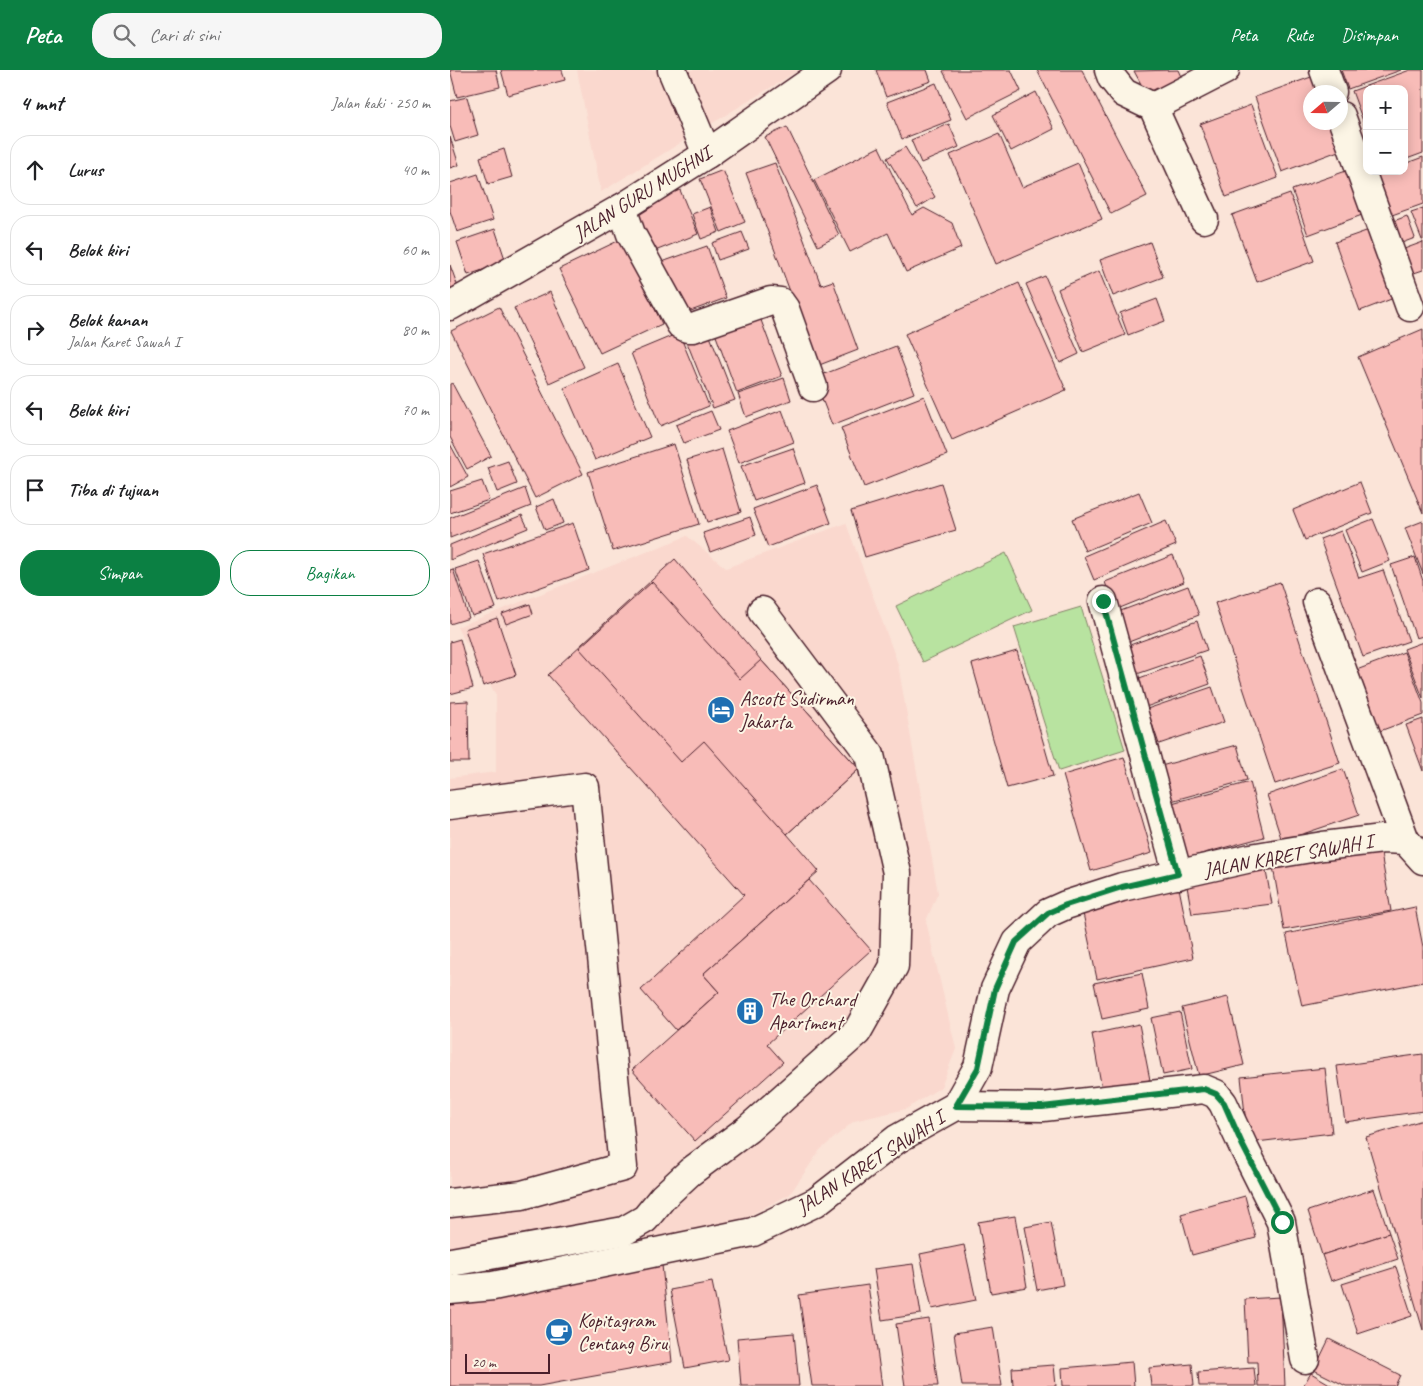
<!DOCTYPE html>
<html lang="id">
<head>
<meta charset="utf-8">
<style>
	body { margin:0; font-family:Caveat,sans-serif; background:#f6f6f6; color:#202124 }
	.controls { position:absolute; right:15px; top:15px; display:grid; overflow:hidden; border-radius:10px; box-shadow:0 2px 12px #0003 }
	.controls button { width:45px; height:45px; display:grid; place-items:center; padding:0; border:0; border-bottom:1px solid #e0e0e0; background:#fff; color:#202124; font:25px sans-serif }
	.compass { position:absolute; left:853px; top:15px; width:45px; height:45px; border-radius:50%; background:#fff; box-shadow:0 2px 12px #0003; rotate:250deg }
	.scale { position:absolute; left:15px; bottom:12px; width:85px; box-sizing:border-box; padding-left:5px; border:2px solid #4a1f2b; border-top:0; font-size:14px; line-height:18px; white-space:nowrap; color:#4a1f2b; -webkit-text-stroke:4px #fcf5e5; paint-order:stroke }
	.stop { position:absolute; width:15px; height:15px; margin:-11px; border:4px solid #0b8043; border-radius:50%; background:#fff }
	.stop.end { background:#0b8043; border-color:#fff; box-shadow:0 1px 5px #0008 }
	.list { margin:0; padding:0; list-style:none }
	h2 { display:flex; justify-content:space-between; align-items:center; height:65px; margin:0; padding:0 20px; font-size:21px }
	h2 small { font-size:16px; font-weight:400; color:#757577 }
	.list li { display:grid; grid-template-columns:32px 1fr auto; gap:15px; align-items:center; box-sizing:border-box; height:70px; margin:0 10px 10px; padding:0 10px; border:1px solid #e0e0e0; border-radius:20px }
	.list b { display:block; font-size:19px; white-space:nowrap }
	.list p { margin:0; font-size:16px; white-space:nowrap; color:#757577 }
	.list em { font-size:16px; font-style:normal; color:#757577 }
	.actions { display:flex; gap:10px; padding:15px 20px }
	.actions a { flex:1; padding:11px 0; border:1px solid #0b8043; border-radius:20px; text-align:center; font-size:18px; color:#0b8043 }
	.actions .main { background:#0b8043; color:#fff }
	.icon { flex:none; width:28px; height:28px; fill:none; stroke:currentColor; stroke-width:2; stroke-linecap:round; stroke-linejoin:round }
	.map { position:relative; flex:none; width:973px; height:1316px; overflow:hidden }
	header { display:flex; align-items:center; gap:30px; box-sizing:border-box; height:70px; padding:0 25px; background:#0b8043; color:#fff }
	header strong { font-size:24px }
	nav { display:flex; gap:28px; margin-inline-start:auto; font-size:18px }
	.search { width:350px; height:45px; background:#f6f6f6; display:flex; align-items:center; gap:12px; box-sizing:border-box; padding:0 18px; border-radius:20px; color:#757577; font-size:19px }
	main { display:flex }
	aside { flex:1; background:#fff }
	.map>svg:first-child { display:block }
	.built { fill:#fad8ce }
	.green { fill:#b8e3a0; stroke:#818166 }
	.building { fill:#f8bcb8; stroke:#4a1f2b }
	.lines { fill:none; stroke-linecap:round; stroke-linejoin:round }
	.minor-casing { stroke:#4a1f2b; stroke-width:31 }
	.minor { stroke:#fcf5e5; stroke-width:28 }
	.route { stroke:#0b8043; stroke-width:6 }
	.labels { text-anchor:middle; stroke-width:4; stroke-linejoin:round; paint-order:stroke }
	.street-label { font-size:20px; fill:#4a1f2b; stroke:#fcf5e5 }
	.poi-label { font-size:20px; fill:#4a1f2b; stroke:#fcf5e5; text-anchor:start }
</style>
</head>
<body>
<header>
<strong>Peta</strong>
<div class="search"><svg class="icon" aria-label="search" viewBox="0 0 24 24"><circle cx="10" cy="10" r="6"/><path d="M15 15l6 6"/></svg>Cari di sini</div>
<nav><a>Peta</a><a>Rute</a><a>Disimpan</a></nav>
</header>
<main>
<aside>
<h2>4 mnt<small>Jalan kaki · 250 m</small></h2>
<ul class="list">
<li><svg class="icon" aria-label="ahead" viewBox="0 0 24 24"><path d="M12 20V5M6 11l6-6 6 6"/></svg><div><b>Lurus</b></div><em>40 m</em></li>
<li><svg class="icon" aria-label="left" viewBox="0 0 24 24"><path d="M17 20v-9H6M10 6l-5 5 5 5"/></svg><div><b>Belok kiri</b></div><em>60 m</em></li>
<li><svg class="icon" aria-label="right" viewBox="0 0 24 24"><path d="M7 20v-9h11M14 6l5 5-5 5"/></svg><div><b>Belok kanan</b><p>Jalan Karet Sawah I</p></div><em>80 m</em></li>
<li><svg class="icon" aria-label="left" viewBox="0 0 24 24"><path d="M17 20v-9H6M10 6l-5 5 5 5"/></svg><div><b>Belok kiri</b></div><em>70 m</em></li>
<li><svg class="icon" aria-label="arrive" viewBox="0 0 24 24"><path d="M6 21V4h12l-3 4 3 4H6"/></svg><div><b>Tiba di tujuan</b></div></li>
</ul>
<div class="actions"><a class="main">Simpan</a><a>Bagikan</a></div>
</aside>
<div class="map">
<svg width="973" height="1316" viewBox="0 0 973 1316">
	<rect width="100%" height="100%" fill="#fbe4d8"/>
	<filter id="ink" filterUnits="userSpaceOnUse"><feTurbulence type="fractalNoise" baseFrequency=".02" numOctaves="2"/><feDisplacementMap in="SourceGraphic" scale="10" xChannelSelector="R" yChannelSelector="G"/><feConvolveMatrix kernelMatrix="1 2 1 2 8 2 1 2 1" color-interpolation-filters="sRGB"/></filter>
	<g filter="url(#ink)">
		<g class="built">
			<path d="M127,0H349L151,122Z"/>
			<path d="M396,453L448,594L488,823L476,851L506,979L491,1017L456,1039L404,1051L370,1080L340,1124L233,1181L0,1236V708L46,702V625L7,557L237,466L276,498Z"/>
		</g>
		<g class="green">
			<path d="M556,483L582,540L473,592L446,536Z"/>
			<path d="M631,537L675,680L609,701L564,557Z"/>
		</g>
		<g class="building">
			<path d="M0,0H46L50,17L7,27Z"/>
			<path d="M51,0H112L115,10L58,25Z"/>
			<path d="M426,0H477L481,11L436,27Z"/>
			<path d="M495,0H561L571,21L517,48L493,1Z"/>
			<path d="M587,0H632L697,126L661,144Z"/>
			<path d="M728,0L732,9L698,27L684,1Z"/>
			<path d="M891,0H951L898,19Z"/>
			<path d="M960,0H973V83L954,90V19H917V62L902,21Z"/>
			<path d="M864,6L870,22H861V52H881L891,80L832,102L805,27Z"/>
			<path d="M486,13L501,50L452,69L437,32Z"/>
			<path d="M586,22L604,59L561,81L543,45Z"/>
			<path d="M17,27L28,65L5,72L0,56V31Z"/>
			<path d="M801,35L828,108L776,127L750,54Z"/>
			<path d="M499,54L509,77L471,93L461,70Z"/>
			<path d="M337,57L389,165L368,176L315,67Z"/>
			<path d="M549,64L572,117L628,93L652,149L546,194L500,85Z"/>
			<path d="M0,67L9,95L0,98Z"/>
			<path d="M429,77L462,145L474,138L502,153L511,178L456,202L438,163L400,182L364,110Z"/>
			<path d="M455,77L485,127L467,138L437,88Z"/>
			<path d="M54,79L62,107L38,114L30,87Z"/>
			<path d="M973,87V134L942,145L926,104L933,101H954V94Z"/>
			<path d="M325,93L371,215L383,211L408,280L359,299L341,224L296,103Z"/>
			<path d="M273,100L295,152L271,162L250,109Z"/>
			<path d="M896,101L912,145L858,165L842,120Z"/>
			<path d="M28,104L43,150L7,162L0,141V113Z"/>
			<path d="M230,120L248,164L195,185L177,140Z"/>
			<path d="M840,124L864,191L807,212L782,145Z"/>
			<path d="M260,137L269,162L251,169L242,144Z"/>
			<path d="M973,138V170H972L961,142Z"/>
			<path d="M957,146L965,168L941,177L933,155Z"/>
			<path d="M45,159L56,192L18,205L7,172Z"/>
			<path d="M919,160L944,228L910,241L885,172Z"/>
			<path d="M292,162L299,179L268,190L262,173Z"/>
			<path d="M172,169L212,254L150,283L109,199Z"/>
			<path d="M700,172L713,207L663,226L650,190Z"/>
			<path d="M973,172V200L955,206L946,182Z"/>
			<path d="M257,176L276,228L230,245L212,192Z"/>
			<path d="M0,195L8,217L0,219Z"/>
			<path d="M649,201L675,265L633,282L608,219Z"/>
			<path d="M595,206L629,284L610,293L576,214Z"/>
			<path d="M569,213L616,320L502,370L455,264Z"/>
			<path d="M100,222L134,297L99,313L64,238Z"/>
			<path d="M707,229L715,251L678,265L670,243Z"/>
			<path d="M49,237L133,404L85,428L1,261Z"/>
			<path d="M306,237L332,306L287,323L262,255Z"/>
			<path d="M973,259V443L908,287Z"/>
			<path d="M258,261L285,330L263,338L236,270Z"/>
			<path d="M229,263L259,336L210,356L181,283Z"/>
			<path d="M446,276L464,323L382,355L364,308Z"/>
			<path d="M168,294L200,367L145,390L114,318Z"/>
			<path d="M334,308L341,330L296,347L288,324Z"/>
			<path d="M2,313L41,386L17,399L0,367V314Z"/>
			<path d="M474,326L497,385L414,417L391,358Z"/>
			<path d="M332,340L344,372L289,393L277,361Z"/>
			<path d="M261,341L269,360L234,373L226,355Z"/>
			<path d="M0,374L18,407L0,417Z"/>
			<path d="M224,374L249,454L163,481L138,402Z"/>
			<path d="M343,378L355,413L304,431L291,396Z"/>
			<path d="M272,379L291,442L257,452L237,390Z"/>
			<path d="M58,391L67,414L47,422L38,398Z"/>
			<path d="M32,411L39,430L0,443V421Z"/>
			<path d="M910,412L922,443L855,470L843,440Z"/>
			<path d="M491,413L506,460L415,487L401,441Z"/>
			<path d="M367,415L381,453L318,477L303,439Z"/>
			<path d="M75,418L81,436L0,468V448Z"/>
			<path d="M689,422L702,453L635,481L622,449Z"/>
			<path d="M104,429L113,453L95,460L86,437Z"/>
			<path d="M72,445L78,458L0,490V475Z"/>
			<path d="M300,447L306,465L260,482L253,463Z"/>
			<path d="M923,449L940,491L912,502L895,460Z"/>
			<path d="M716,451L726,475L644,510L634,486Z"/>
			<path d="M973,451V504L955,458Z"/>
			<path d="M123,453L139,500L49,532L33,484Z"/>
			<path d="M891,461L909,508L933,500L959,571L913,587L870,469Z"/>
			<path d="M723,485L734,512L665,540L655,512Z"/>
			<path d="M965,487L973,511V566L966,568L941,495Z"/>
			<path d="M225,489L311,590L409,699L337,764L369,801L253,904L269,922L226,960L191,920L294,825L98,605Z"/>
			<path d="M29,491L46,538L22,546L5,499Z"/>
			<path d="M3,499L19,548L0,554V500Z"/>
			<path d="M202,512L290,609L311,590L409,699L337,764L254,671L231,692L129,578Z"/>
			<path d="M830,512L890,693L825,714L765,533Z"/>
			<path d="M738,516L749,545L676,573L665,543Z"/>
			<path d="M80,534L83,544L56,554L52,544Z"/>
			<path d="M47,548L66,605L33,616L15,559Z"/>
			<path d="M747,551L757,580L687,604L677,576Z"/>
			<path d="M10,569L23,618L0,624V572Z"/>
			<path d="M973,572V628L954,579Z"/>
			<path d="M567,581L603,706L557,718L522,594Z"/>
			<path d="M954,582L973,633V645L919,665L896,604Z"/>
			<path d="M750,586L760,614L693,638L684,610Z"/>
			<path d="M762,617L774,652L709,674L697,639Z"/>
			<path d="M18,631L19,692H0V632Z"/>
			<path d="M973,649V701L956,655Z"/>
			<path d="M787,675L797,710L721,731L711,696Z"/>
			<path d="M674,687L702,783L641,801L613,705Z"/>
			<path d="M893,699L909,745L832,771L817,725Z"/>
			<path d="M800,712L814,767L732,789L718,734Z"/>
			<path d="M929,772L941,841L834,860L822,791Z"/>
			<path d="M815,796L822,834L742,844L736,811Z"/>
			<path d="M359,810L421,880L317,974L333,992L245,1071L182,1000L269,922L253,904Z"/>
			<path d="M728,813L743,888L647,909L631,834Z"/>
			<path d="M965,837L973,877V912L852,936L836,864Z"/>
			<path d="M692,903L699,939L652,949L644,913Z"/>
			<path d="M778,927L794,995L749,1006L732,938Z"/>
			<path d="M730,942L742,999L713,1005L701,948Z"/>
			<path d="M689,954L700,1010L652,1019L642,964Z"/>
			<path d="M973,984V1041L895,1052L887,996Z"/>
			<path d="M875,998L882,1063L798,1073L791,1007Z"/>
			<path d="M973,1050V1260L916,1067Z"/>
			<path d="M924,1119L939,1163L872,1185L858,1141Z"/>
			<path d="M795,1126L806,1168L742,1185L731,1144Z"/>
			<path d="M565,1146L577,1217L541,1223L528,1152Z"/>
			<path d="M601,1152L613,1215L587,1220L575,1157Z"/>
			<path d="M939,1163L948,1189L881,1211L872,1185Z"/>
			<path d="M514,1175L526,1230L482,1239L470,1184Z"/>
			<path d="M463,1194L471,1244L432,1250L424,1199Z"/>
			<path d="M212,1195L222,1292L89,1316H0V1231Z"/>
			<path d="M946,1197L962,1246L908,1264L892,1214Z"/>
			<path d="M262,1212L278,1290L235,1298L220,1220Z"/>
			<path d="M418,1215L432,1316H362L349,1225Z"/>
			<path d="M831,1227L835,1316H808L807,1292H798L795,1229Z"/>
			<path d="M479,1249L488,1316H455L446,1254Z"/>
			<path d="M543,1257L552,1316H512L504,1263Z"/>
			<path d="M344,1263L349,1316H291L287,1268Z"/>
			<path d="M879,1269L950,1305L945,1316H896L864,1300Z"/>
			<path d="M682,1292L684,1316H613L612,1298Z"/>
			<path d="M742,1294L744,1316H701L699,1298Z"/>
			<path d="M604,1295L606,1316H563L562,1298Z"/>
			<path d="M804,1298L806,1316H749L748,1302Z"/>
			<path d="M861,1303L883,1316H853Z"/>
		</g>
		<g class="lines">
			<g class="minor-casing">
				<g id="minor">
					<path d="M222,0L257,84"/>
					<path d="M659,0L662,8L674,23L703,37L754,149"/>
					<path d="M874,0L882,22"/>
					<path d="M703,37L775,0"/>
					<path d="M891,46L960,237"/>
					<path d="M172,138L181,164L231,255L237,258H243L321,231L330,232L335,239L363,317"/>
					<path d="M0,236L172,138L257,84L377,0"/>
					<path d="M653,531L728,805"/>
					<path d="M867,532L955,770"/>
					<path d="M0,735L135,717L173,1097L72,1125L0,1133"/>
					<path d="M506,1036L593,1037L754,1019L766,1024L773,1033L793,1076L831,1152L855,1289"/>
					<path d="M1,1192L174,1161L195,1149L213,1127L240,1102L298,1059L407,962L444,896L447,803L420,685L312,541"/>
					<path d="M0,1220L43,1216L303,1162L366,1132L447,1069L506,1036L528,997L545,919L567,872L598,843L616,835L672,817L801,788L873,776L933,769L955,770L973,790"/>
				</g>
			</g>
			<use href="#minor" class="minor"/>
		</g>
	</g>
	<g class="lines" filter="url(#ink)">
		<path class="route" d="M653,531L728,804L672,817L616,835L598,843L566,872L545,919L528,998L506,1036L592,1037L754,1019L766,1024L774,1033L793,1076L832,1152"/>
	</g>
	<defs>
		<g id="hotel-disc" transform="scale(1.4375)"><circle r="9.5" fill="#1f6fb2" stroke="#fcf5e5"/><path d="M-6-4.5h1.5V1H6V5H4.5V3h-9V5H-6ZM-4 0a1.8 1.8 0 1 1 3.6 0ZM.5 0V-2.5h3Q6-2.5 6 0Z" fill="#fff"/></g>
		<g id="building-disc" transform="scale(1.4375)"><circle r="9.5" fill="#1f6fb2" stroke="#fcf5e5"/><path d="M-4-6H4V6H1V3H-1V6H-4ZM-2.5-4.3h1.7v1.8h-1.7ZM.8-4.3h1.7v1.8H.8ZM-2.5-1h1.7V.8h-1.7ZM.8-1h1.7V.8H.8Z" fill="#fff"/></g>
		<g id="cafe-disc" transform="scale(1.4375)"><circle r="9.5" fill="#1f6fb2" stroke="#fcf5e5"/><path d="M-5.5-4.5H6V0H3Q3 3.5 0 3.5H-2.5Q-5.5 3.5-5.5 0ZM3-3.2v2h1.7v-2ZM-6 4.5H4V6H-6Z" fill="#fff"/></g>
	</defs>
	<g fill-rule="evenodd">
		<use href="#hotel-disc" x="271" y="640"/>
		<use href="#building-disc" x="300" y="941"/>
		<use href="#cafe-disc" x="109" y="1262"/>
	</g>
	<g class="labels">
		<g class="street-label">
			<text transform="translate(192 123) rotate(-32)" y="7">JALAN GURU MUGHNI</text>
			<text transform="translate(838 785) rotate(-10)" y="7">JALAN KARET SAWAH I</text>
			<text transform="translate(420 1092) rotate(-33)" y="7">JALAN KARET SAWAH I</text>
		</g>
		<g class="poi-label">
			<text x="290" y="635">Ascott Sudirman<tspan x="290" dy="23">Jakarta</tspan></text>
			<text x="319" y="936">The Orchard<tspan x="319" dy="23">Apartment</tspan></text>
			<text x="128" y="1257">Kopitagram<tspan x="128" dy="23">Centang Biru</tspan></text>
		</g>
	</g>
</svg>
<div class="controls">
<button>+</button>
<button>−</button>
</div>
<svg class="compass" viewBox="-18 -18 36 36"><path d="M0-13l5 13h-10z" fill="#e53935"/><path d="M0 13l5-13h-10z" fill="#757577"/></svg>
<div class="scale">20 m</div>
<div class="stop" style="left:832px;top:1152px"></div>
<div class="stop end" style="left:653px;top:531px"></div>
</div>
</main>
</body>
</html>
